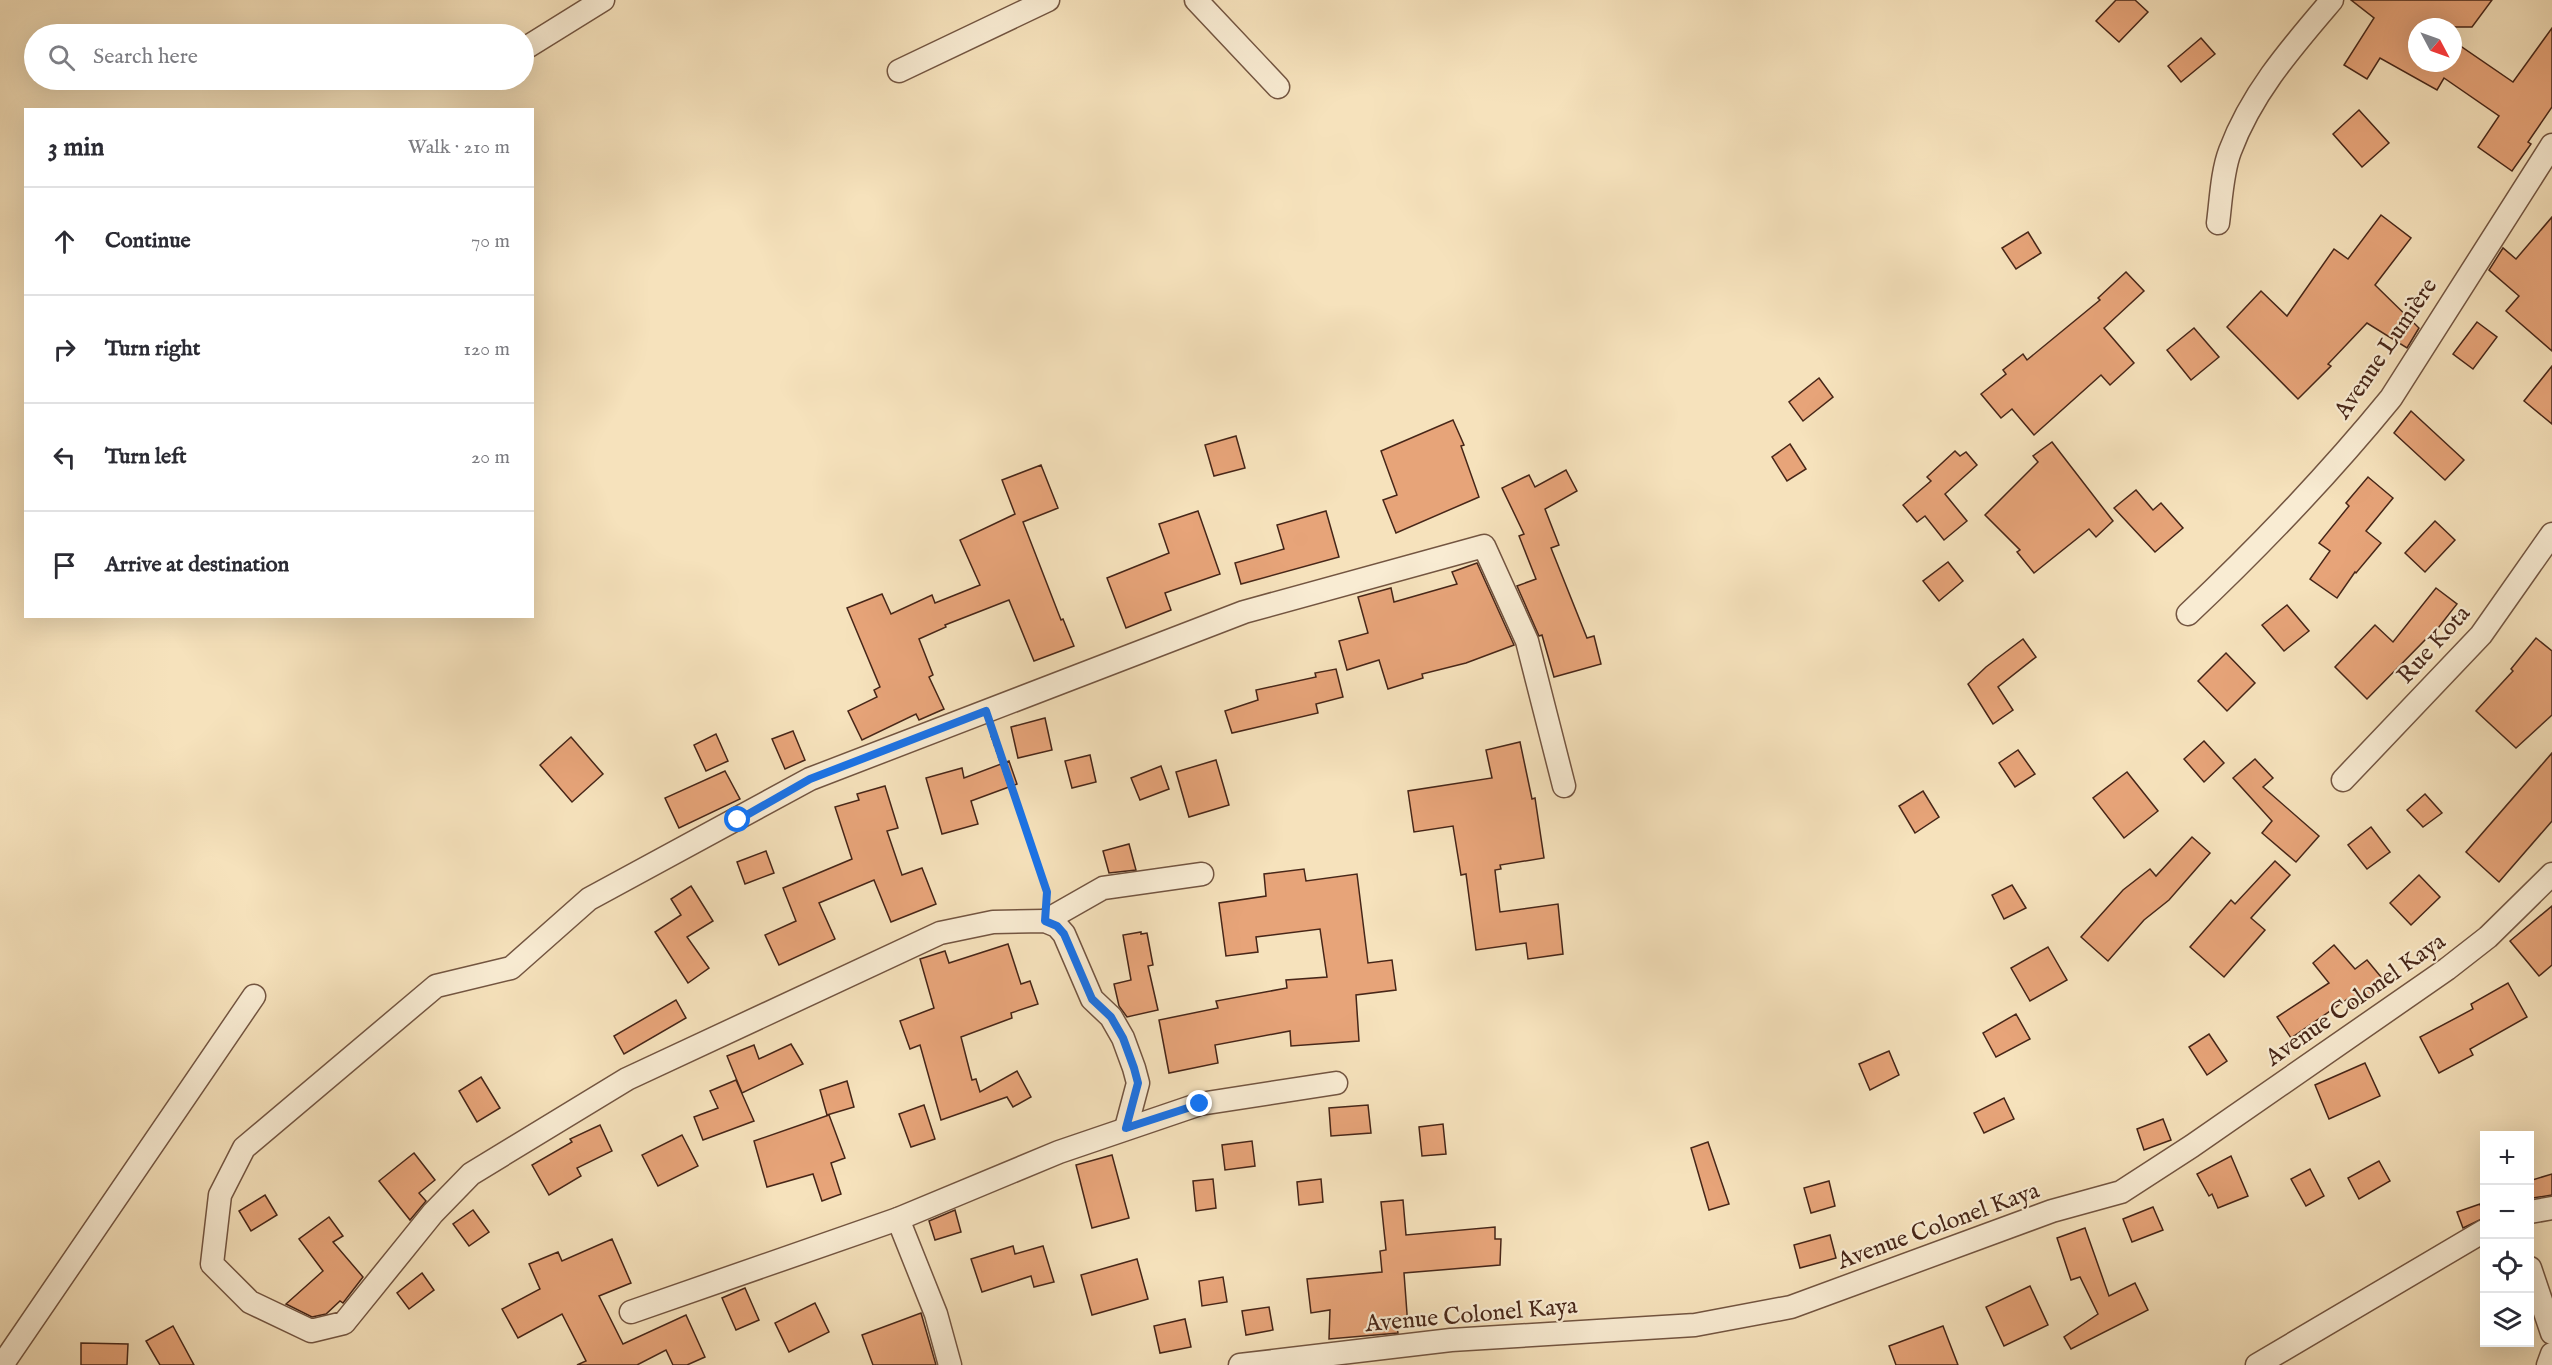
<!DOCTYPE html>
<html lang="en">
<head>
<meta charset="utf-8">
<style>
	body { margin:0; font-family:"IM FELL English",serif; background:#f7f7f7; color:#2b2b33 }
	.controls { position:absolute; right:18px; bottom:18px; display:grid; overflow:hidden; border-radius:0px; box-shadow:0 6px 24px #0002 }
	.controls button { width:54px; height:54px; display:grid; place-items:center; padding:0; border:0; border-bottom:2px solid #e1e1e2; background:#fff; color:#2b2b33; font:30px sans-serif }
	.compass { position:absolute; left:2408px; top:18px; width:54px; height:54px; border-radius:50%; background:#fff; box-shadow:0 6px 24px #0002; rotate:131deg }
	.stop { position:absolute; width:18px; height:18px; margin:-14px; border:4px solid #1a73e8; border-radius:50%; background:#fff }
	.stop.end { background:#1a73e8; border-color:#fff; box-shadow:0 2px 6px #0008 }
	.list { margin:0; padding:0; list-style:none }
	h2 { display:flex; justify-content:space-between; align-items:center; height:78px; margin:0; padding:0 24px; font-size:26px }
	h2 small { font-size:20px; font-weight:400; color:#7c7c81 }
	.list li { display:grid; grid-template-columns:39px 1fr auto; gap:18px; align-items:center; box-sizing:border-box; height:108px; padding:0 24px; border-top:2px solid #e1e1e2 }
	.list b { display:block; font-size:22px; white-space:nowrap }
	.list em { font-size:20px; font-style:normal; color:#7c7c81 }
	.icon { flex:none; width:33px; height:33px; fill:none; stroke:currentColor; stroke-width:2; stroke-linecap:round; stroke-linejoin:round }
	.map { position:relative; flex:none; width:2552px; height:1365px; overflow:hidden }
	.search { position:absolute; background:#fff; box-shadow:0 6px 24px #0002; left:24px; top:24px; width:510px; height:66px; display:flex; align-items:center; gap:15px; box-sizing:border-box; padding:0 21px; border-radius:33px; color:#7c7c81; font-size:22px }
	.panel { position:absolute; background:#fff; box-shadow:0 6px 24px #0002; left:24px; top:108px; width:510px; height:510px; border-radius:0px }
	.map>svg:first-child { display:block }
	.building { fill:#e7a479; stroke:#472618; stroke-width:1.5 }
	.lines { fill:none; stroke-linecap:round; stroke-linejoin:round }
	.street-casing { stroke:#735541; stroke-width:25 }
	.path { stroke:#472618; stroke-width:4; stroke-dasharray:4.5 3; stroke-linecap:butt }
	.street { stroke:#f9ecd3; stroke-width:22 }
	.route { stroke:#1a73e8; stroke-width:8 }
	.labels { text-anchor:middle; stroke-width:4.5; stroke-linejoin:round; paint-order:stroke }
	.street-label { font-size:24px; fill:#472618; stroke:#f9ecd3 }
</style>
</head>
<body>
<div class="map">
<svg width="2552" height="1365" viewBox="0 0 2552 1365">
	<rect width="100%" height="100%" fill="#f6e2bc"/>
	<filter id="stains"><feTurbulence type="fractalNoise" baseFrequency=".00333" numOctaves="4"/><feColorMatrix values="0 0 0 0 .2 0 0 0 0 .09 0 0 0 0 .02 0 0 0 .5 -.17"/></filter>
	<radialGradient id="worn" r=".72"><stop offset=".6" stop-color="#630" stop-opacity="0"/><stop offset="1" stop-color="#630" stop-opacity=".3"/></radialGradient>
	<g class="building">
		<path d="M2116,0H2135L2148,12L2119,42L2096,21Z"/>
		<path d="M2351,0H2492L2472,27H2417V63H2453V41L2513,82L2552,28V107L2528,142L2531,144L2512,171L2478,147L2499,116L2444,78L2437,90L2380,58L2367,79L2344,65L2374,18Z"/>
		<path d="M2201,38L2215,54L2181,82L2168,66Z"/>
		<path d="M2359,110L2389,143L2362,167L2333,134Z"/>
		<path d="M2381,215L2411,238L2375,285L2419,328L2407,348L2367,323L2328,364L2331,366L2298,399L2227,327L2261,291L2287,316L2334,249L2348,259Z"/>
		<path d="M2552,217V351L2506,311L2519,296L2489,270L2503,248L2516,259Z"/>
		<path d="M2028,232L2041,253L2016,269L2002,248Z"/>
		<path d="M2126,272L2144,291L2104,328L2134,363L2110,385L2101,375L2034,435L2012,409L2001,418L1981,394L2006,374L2003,370L2023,354L2027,360L2100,300L2098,298Z"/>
		<path d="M2477,322L2497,337L2473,369L2453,354Z"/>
		<path d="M2194,328L2219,357L2191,380L2167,350Z"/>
		<path d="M2552,366V424L2524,401Z"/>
		<path d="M1819,378L1833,397L1803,421L1789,402Z"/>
		<path d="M2411,411L2464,460L2445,480L2394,433Z"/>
		<path d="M1453,420L1464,445L1461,446L1479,497L1396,533L1383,500L1397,495L1381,451Z"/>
		<path d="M1236,436L1245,468L1214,476L1205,445Z"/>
		<path d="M2052,442L2113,521L2096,537L2089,529L2034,573L2017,552L2020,550L1985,515L2038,462L2033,456Z"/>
		<path d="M1790,444L1806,469L1787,481L1772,457Z"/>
		<path d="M1955,451L1960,456L1966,452L1977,465L1945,494L1967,521L1944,540L1925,516L1917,522L1903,505L1931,481L1927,477Z"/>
		<path d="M1041,465L1058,508L1023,522L1061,620L1063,619L1074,646L1034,661L1009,600L945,625L946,627L919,639L933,675L929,677L944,709L919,720L916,714L862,740L848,711L877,697L874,690L880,687L847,608L882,594L891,614L932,595L935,603L980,585L960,540L1015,514L1002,480Z"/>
		<path d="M1566,470L1577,491L1545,509L1559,545L1551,548L1587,638L1594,636L1601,664L1554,677L1542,635L1539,636L1517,586L1536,579L1519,536L1524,534L1502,488L1529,475L1535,487Z"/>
		<path d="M2368,477L2393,498L2366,531L2381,543L2356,573L2355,572L2337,598L2310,579L2330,551L2319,543L2349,506L2346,503Z"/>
		<path d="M2136,490L2153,510L2161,503L2183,528L2155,552L2114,508Z"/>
		<path d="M1198,511L1220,574L1165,593L1171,610L1126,628L1107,578L1169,553L1159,524Z"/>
		<path d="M1326,511L1339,557L1241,584L1235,563L1284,549L1277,525Z"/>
		<path d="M2435,521L2455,540L2425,572L2405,553Z"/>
		<path d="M1948,562L1963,581L1939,601L1923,581Z"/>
		<path d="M1477,563L1514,645L1466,663L1422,674L1423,678L1388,689L1379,660L1347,670L1339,641L1368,633L1358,597L1391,588L1394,602L1457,584L1452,572Z"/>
		<path d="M2436,588L2457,604L2431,637L2429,636L2367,699L2335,667L2375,625L2393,642Z"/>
		<path d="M2287,605L2309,631L2284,651L2262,625Z"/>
		<path d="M2536,638L2552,651V715L2516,748L2476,711L2513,671L2511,669Z"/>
		<path d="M2023,639L2036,657L1998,687L2013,710L1993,724L1968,684L1986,667Z"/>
		<path d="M2226,653L2255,683L2227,711L2198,681Z"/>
		<path d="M1336,669L1343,697L1316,704L1318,713L1232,733L1225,711L1258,700L1256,690L1316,677L1315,673Z"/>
		<path d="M1045,718L1052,750L1018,758L1011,727Z"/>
		<path d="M793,731L805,760L785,769L772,739Z"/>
		<path d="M716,734L728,761L706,771L694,745Z"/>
		<path d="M571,737L603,774L572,802L540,765Z"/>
		<path d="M2204,741L2224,763L2204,782L2184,759Z"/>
		<path d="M1520,742L1532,799L1535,798L1544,858L1500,865L1501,869L1495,870L1500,912L1558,904L1563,954L1528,959L1526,943L1476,950L1466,874L1461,875L1453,826L1414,832L1408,791L1492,778L1486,750Z"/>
		<path d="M2018,750L2035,774L2015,787L1999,763Z"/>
		<path d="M2552,753V821L2499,882L2466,852Z"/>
		<path d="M1090,755L1096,782L1072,788L1065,761Z"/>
		<path d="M2255,759L2273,778L2263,787L2319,836L2296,862L2262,833L2272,821L2233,778Z"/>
		<path d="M1216,760L1229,805L1189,817L1176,772Z"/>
		<path d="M1009,761L1017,784L971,801L978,824L942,834L926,778L962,768L964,778Z"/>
		<path d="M1161,766L1169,789L1140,800L1131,778Z"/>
		<path d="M725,771L740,799L679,828L665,798Z"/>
		<path d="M2127,772L2158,811L2124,838L2093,798Z"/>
		<path d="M885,786L898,828L887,831L902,875L922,868L936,904L891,922L874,880L819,903L835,939L779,965L765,935L796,921L783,888L852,859L835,807L859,800L857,794Z"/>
		<path d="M1923,791L1939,817L1915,833L1899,806Z"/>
		<path d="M2425,794L2442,813L2423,827L2407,810Z"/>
		<path d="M2371,827L2390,852L2367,869L2348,845Z"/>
		<path d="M2192,837L2210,853L2169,900L2144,920L2108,961L2081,937L2123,890L2150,869L2156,876Z"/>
		<path d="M1129,844L1136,870L1109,873L1103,851Z"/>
		<path d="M766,851L774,873L745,884L737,862Z"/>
		<path d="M2275,861L2290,875L2251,918L2265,930L2224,977L2190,947L2231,900L2235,904Z"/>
		<path d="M1304,869L1306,881L1357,874L1368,963L1392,960L1396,990L1356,995L1359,1041L1291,1046L1290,1031L1215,1045L1218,1063L1169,1073L1159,1020L1218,1008L1216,1001L1287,988L1286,980L1327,977L1320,929L1256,937L1258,952L1226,956L1219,903L1266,896L1264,874Z"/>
		<path d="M2419,875L2440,897L2411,925L2390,903Z"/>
		<path d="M2012,885L2026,908L2004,919L1992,895Z"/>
		<path d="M691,886L713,921L687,937L709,968L688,983L655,932L681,915L671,899Z"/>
		<path d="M2552,906V965L2539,976L2510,941Z"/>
		<path d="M1141,932V934L1147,933L1153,965L1148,966L1158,1010L1127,1017L1119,1006L1114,984L1131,980L1123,935Z"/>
		<path d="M1008,944L1021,984L1030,981L1038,1004L1011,1013L1012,1018L961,1037L972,1080L976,1079L980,1092L1017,1071L1031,1097L1013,1107L1007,1097L941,1120L920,1045L910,1049L900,1021L934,1008L920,959L945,951L949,963Z"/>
		<path d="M2334,945L2355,969L2367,960L2386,983L2355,1007L2349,998L2291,1038L2277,1017L2329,983L2313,963Z"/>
		<path d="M2048,947L2067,980L2030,1001L2011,968Z"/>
		<path d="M2508,983L2527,1017L2470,1049L2473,1055L2439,1073L2420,1037L2473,1009L2471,1004Z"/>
		<path d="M676,1000L686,1018L624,1054L614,1036Z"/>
		<path d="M2016,1014L2030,1039L1996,1057L1983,1033Z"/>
		<path d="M2209,1034L2227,1061L2207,1075L2189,1047Z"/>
		<path d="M791,1044L803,1064L742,1093L727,1056L754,1045L759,1059Z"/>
		<path d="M1889,1051L1899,1075L1870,1090L1859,1064Z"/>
		<path d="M2365,1063L2380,1096L2329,1119L2315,1085Z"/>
		<path d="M481,1077L500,1108L477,1122L459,1091Z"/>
		<path d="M736,1080L754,1121L703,1140L694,1117L718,1108L710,1091Z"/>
		<path d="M847,1081L854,1107L827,1115L820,1090Z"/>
		<path d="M2004,1098L2014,1119L1984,1133L1974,1113Z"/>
		<path d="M924,1105L935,1139L911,1147L899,1114Z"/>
		<path d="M1368,1105L1371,1133L1331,1136L1329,1108Z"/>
		<path d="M829,1115L845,1158L831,1163L841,1194L822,1201L813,1174L767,1187L754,1141Z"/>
		<path d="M2163,1119L2171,1140L2144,1150L2137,1129Z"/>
		<path d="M1443,1124L1446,1154L1422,1156L1419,1127Z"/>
		<path d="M600,1125L612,1151L577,1168L581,1176L549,1195L532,1165L572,1142L570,1139Z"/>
		<path d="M682,1135L698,1166L658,1186L642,1155Z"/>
		<path d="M1252,1141L1255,1166L1225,1170L1222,1145Z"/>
		<path d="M1708,1142L1729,1204L1709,1210L1691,1148Z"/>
		<path d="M414,1153L435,1180L419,1193L426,1201L410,1220L379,1181Z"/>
		<path d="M1112,1155L1129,1218L1092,1228L1076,1165Z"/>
		<path d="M2231,1156L2248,1196L2218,1208L2212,1194L2209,1196L2197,1174Z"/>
		<path d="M2379,1161L2390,1181L2359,1199L2348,1178Z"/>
		<path d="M2310,1169L2324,1196L2306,1206L2291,1179Z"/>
		<path d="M2552,1174V1195L2533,1198L2529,1181Z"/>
		<path d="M1213,1179L1216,1208L1196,1211L1193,1181Z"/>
		<path d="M1321,1179L1323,1202L1299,1205L1297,1182Z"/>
		<path d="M1829,1181L1835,1206L1811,1213L1804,1188Z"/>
		<path d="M265,1195L277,1215L251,1231L239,1211Z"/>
		<path d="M1403,1200L1406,1235L1495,1227V1239H1501L1500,1265L1404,1273L1408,1327L1397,1328L1398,1333L1329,1339L1330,1310L1311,1313L1307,1279L1382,1272L1380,1251L1386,1250L1381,1202Z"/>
		<path d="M2480,1204L2484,1218L2463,1228L2457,1212Z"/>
		<path d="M2153,1207L2163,1230L2132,1242L2123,1219Z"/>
		<path d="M473,1210L489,1232L469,1246L453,1224Z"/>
		<path d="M955,1210L961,1232L935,1240L929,1221Z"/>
		<path d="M329,1217L343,1236L333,1242L363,1277L343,1303L340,1301L326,1314L312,1317L286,1304L323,1271L299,1239Z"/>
		<path d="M2085,1228L2109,1296L2135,1283L2148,1310L2071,1349L2064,1337L2098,1314L2080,1277L2071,1280L2057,1238Z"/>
		<path d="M1830,1235L1836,1258L1800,1268L1794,1245Z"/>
		<path d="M612,1239L631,1283L599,1296L623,1344L686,1315L705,1357L687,1365H673L666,1350L637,1365H577L586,1361L562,1314L518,1338L502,1309L540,1289L529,1264L558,1252L562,1261Z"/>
		<path d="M1013,1246L1015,1254L1043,1246L1054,1282L1034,1287L1031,1276L982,1292L971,1259Z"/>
		<path d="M1137,1259L1148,1299L1092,1315L1081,1275Z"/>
		<path d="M422,1273L434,1290L409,1309L397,1293Z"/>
		<path d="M1223,1277L1227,1302L1202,1306L1199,1281Z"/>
		<path d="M2030,1286L2048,1325L2004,1346L1986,1307Z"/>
		<path d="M745,1288L759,1320L736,1330L722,1298Z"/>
		<path d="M815,1303L829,1332L789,1352L775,1323Z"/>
		<path d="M1269,1307L1273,1330L1246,1335L1242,1311Z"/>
		<path d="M921,1313L936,1365H873L862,1335Z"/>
		<path d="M1185,1319L1191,1347L1160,1353L1154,1326Z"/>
		<path d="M173,1326L194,1365H160L146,1341Z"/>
		<path d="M1943,1326L1958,1365H1896L1889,1346Z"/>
		<path d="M81,1343L128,1344L127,1365H81Z"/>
	</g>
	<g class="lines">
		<g class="street-casing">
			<g id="street">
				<path d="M1196,0L1278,87"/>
				<path d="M524,49L603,0"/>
				<path d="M899,71L1048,0"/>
				<path d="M2218,223C2221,200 2222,172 2230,151C2252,92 2292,47 2332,0"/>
				<path d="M2188,614C2260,546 2329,474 2391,398L2552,145"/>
				<path d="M2343,780L2481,635L2552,534"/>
				<path d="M1045,921L1103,888L1202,874"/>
				<path d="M1126,1128L1138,1083L1134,1068L1123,1038L1111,1017L1092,999L1064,934L1057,926L1045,921L993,922L940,933L627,1079L471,1174L433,1213L344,1323L311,1331L250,1302L212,1264L220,1195L244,1148L436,986L511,968L589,899L810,779L1244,612L1484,546L1527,641L1564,786"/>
				<path d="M2530,1212L2552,1208"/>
				<path d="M898,1219L936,1314L950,1365"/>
				<path d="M2530,1268L2552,1333"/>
				<path d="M631,1312L898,1219L1059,1152L1200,1104L1336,1083"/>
				<path d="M2,1365L254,996"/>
				<path d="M1240,1365L1451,1340L1695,1325L1791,1307L2052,1211L2121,1192L2192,1146L2447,969L2488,937L2552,874"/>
				<path d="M2257,1365L2484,1231"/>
				<path d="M2548,1365L2552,1354"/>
			</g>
		</g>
		<path class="path" d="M992,735L1047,892"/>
		<use href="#street" class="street"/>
	</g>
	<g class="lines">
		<path class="route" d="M738,820L810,779L986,711L1047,892L1045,921L1057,926L1064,934L1092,999L1111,1017L1123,1038L1134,1068L1138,1083L1126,1128L1200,1104"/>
	</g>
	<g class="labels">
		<g class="street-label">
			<text transform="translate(2385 348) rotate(-56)" y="8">Avenue Lumière</text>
			<text transform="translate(2433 644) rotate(-48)" y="8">Rue Kota</text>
			<text transform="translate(2355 999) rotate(-35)" y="8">Avenue Colonel Kaya</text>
			<text transform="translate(1938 1225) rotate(-20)" y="8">Avenue Colonel Kaya</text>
			<text transform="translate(1471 1314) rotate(-5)" y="8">Avenue Colonel Kaya</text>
		</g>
	</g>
	<rect width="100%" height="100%" filter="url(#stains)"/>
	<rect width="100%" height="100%" fill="url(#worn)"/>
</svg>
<div class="controls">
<button>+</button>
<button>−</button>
<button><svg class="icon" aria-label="locate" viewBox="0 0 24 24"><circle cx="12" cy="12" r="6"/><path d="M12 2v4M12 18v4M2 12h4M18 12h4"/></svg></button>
<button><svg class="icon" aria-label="layers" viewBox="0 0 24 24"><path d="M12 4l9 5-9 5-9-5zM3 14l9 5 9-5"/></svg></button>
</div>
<svg class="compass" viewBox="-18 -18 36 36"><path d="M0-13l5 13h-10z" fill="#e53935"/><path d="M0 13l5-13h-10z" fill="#7c7c81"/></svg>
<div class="stop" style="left:738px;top:820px"></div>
<div class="stop end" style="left:1200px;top:1104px"></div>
<div class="search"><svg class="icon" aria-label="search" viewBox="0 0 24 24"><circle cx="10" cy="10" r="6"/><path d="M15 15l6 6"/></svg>Search here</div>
<section class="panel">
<h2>3 min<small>Walk · 210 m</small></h2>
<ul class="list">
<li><svg class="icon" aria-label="ahead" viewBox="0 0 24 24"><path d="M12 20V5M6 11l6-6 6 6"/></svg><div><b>Continue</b></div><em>70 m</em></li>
<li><svg class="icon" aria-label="right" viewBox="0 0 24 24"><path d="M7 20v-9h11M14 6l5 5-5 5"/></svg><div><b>Turn right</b></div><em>120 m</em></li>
<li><svg class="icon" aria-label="left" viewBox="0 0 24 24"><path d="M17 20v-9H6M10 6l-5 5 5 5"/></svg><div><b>Turn left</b></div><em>20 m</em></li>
<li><svg class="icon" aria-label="arrive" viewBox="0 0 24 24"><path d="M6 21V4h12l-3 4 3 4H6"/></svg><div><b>Arrive at destination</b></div></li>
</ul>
</section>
</div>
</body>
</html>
